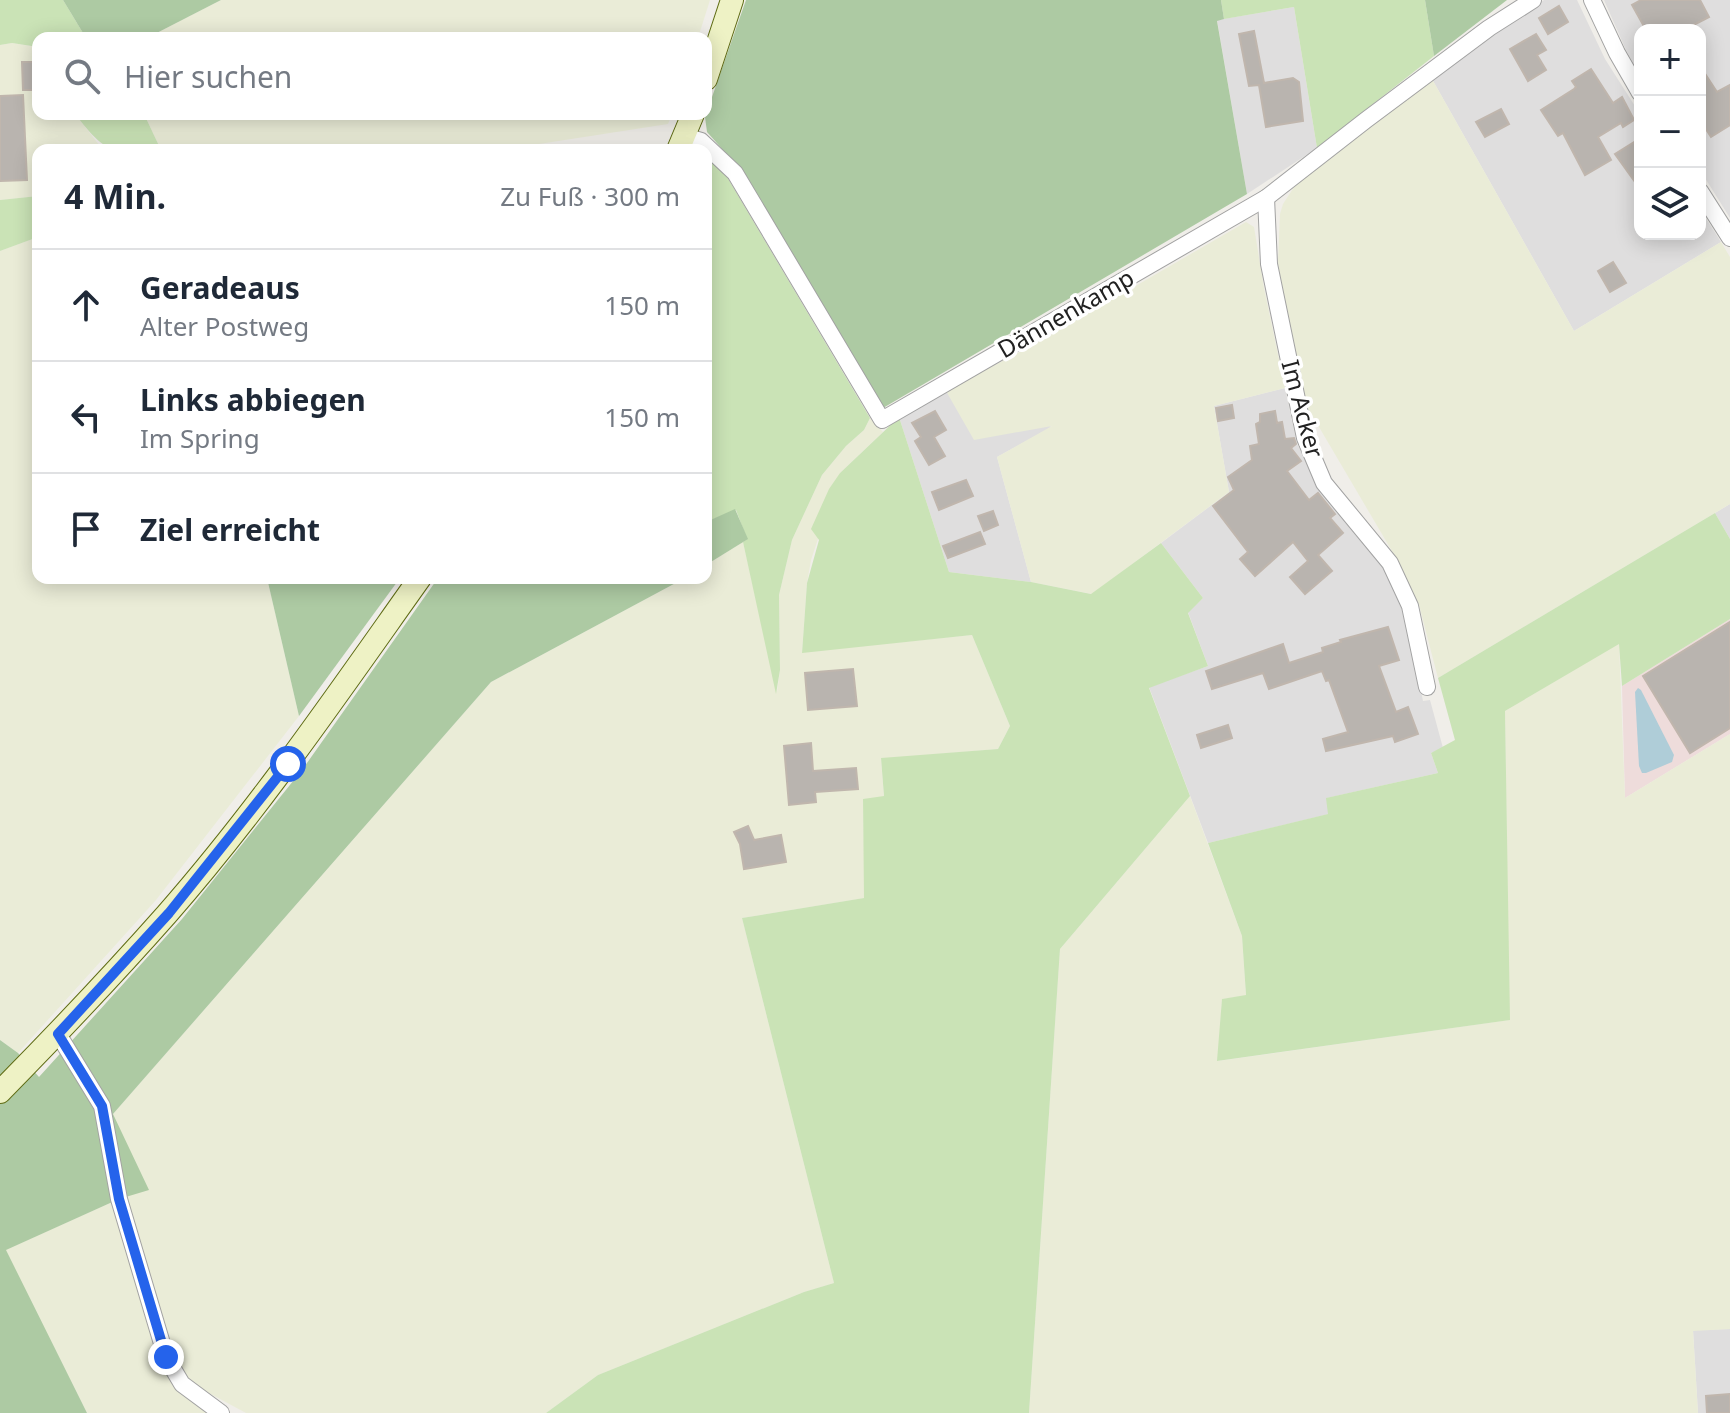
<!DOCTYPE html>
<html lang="de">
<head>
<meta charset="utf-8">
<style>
	body { margin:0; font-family:"Noto Sans",sans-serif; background:#f2f2f3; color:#1f2937 }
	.controls { position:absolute; right:24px; top:24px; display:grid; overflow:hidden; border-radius:16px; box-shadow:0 4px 20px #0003 }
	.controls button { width:72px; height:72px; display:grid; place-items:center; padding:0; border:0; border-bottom:2px solid #e0e1e3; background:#fff; color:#1f2937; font:40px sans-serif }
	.stop { position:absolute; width:24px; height:24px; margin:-18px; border:6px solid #2563eb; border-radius:50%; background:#fff }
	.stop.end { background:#2563eb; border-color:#fff; box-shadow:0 2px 8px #0008 }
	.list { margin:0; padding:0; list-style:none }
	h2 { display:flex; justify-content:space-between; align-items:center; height:104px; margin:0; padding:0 32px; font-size:34px }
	h2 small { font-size:26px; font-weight:400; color:#747a83 }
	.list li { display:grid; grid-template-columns:52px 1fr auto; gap:24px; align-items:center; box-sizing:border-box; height:112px; padding:0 32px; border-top:2px solid #e0e1e3 }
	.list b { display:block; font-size:30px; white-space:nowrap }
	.list p { margin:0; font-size:26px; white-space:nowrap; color:#747a83 }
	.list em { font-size:26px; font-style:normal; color:#747a83 }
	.icon { flex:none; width:44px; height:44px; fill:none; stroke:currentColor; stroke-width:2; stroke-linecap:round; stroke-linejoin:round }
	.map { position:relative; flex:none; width:1730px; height:1413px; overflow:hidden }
	.search { position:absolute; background:#fff; box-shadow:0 4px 20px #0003; left:32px; top:32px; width:680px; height:88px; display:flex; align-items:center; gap:20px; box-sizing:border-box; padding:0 28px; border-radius:16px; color:#747a83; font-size:30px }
	.panel { position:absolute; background:#fff; box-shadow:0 4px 20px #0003; left:32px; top:144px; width:680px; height:440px; border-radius:16px }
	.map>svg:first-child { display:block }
	.residential { fill:#dfdede }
	.commercial { fill:#eedcdb }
	.farmland { fill:#eaecd7 }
	.grass { fill:#cae3b6 }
	.forest { fill:#adcaa3 }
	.water { fill:#afcdd8 }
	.building { fill:#b9b4af; stroke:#c0b6ad; stroke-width:2 }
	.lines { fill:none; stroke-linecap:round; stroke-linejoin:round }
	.street-casing { stroke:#a2a2a2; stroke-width:18 }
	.secondary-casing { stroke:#5f6c14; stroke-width:24 }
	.street { stroke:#fff; stroke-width:16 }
	.secondary { stroke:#eef2c5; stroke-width:22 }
	.route { stroke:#2563eb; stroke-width:10 }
	.labels { text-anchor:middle; stroke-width:7; stroke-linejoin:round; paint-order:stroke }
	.street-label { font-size:24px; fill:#212121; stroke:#fff }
</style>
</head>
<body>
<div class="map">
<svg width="1730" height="1413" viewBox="0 0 1730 1413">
	<rect width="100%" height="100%" fill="#f0eee9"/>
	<g class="residential">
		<path d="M1544,0H1577L1605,59L1640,114V234H1700V209L1721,242L1574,331L1432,79Z"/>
		<path d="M1604,0H1730V218L1700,170V30H1640V75L1626,50Z"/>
		<path d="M1294,7L1317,148L1247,194L1217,20Z"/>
		<path d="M1285,388L1297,444L1313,473L1386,569L1404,608L1423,701L1430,700L1443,748L1431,753L1438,773L1327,798L1329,814L1208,843L1149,687L1208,666L1188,612L1203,598L1161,543L1229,492L1214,406Z"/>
		<path d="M946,391L1052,427L997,457L1031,582L949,572L899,417Z"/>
		<path d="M1730,504V539L1715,513Z"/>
		<path d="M1730,1329V1413H1698L1693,1330Z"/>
	</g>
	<path class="commercial" d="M1730,619V734L1625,798L1622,686Z"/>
	<g class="farmland">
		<path d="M221,0H710L698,38H147Z"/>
		<path d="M12,43L38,47V114H75L103,150H38V196L0,200V45Z"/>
		<path d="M1432,79L1574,331L1721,242L1730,257V504L1438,678L1419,605L1399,563L1299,393L1278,263L1280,214L1283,204L1296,184Z"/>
		<path d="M144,114H672L668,124L539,144L467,150H161Z"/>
		<path d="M1246,222L1254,227L1264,288L1285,388L1214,406L1229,492L1092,594L1031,582L997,457L1052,426L974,440L946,391L1044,339Z"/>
		<path d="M38,237V578H267L299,716L156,900L18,1053L0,1040V251Z"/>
		<path d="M870,418L883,432L840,473L811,560L807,583L802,652L972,635L1010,726L998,749L881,759L884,797L863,800L865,898L742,918L834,1283L804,1292L598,1375L546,1413H246L183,1379L126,1220L174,1387L214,1413H87L5,1250L119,1199L113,1114L491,682L685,578H706V565L743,542L777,692L780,670L779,595L792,540L822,475L846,446L864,430Z"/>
		<path d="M1619,643L1625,798L1730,734V1329L1693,1331L1698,1413H1029L1060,949L1190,796L1242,936L1246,996L1222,999L1218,1061L1509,1020L1505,711Z"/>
	</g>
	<g class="grass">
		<path d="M0,0H63L86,38H38V47L12,43L0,45Z"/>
		<path d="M1221,0H1425L1434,56L1317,148L1294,7L1224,19Z"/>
		<path d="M75,114H144L161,150C108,150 109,157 75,114Z"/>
		<path d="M706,158L717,160L870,418L864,430L846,446L822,475L792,540L779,595L780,670L776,694L743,542L747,539L736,510L706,522Z"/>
		<path d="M38,196V237L0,251V200Z"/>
		<path d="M899,417L949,572L1031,582L1091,594L1161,543L1203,598L1188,613L1208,666L1149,688L1190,796L1060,949L1029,1413H546L598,1375L804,1292L834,1283L742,918L864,898L863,799L884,796L881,758L998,749L1010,726L972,635L802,653L807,583L819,540L811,529L829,489L840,473Z"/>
		<path d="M1715,513L1730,539V619L1622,686L1619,644L1505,711L1510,1020L1217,1061L1222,999L1246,995L1242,936L1208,843L1328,814L1326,798L1438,773L1431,753L1455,740L1438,678Z"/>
	</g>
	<g class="forest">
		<path d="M63,0H221L147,38H86Z"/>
		<path d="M746,0H1221L1224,19L1217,21L1247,194L883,408L740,169L707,132L705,117Z"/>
		<path d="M1425,0H1507L1434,56Z"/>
		<path d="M735,509L748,539L706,565V522Z"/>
		<path d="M267,578H400L299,716Z"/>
		<path d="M438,578H685L491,682L113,1114L149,1190L119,1199L6,1250L87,1413H0V1040L18,1053L39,1077L182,919L302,770Z"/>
	</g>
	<path class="water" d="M1638,688L1641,690L1674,755L1672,762L1646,773H1642L1639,766L1635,692Z"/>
	<g class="building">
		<path d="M1641,0H1700L1709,17L1684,30H1646L1632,5Z"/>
		<path d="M1559,6L1568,22L1548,34L1539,18Z"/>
		<path d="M1254,31L1264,83L1293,78L1299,82L1303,121L1266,127L1259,85L1249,86L1239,34Z"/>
		<path d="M1536,34L1546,50L1537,55L1546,70L1528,81L1510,49Z"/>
		<path d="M22,62H38V90H23Z"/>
		<path d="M1700,66L1717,92L1730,85V125L1711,137L1700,120Z"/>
		<path d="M1591,69L1613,103L1622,97L1634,120L1623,127L1621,123L1598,137L1611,160L1585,175L1563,133L1558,136L1541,110L1574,89L1576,87L1572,81Z"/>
		<path d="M23,95L27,180L0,181V96Z"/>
		<path d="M1501,109L1509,124L1485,137L1476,122Z"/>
		<path d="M1636,141L1640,148V189L1615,154Z"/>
		<path d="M1613,262L1626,283L1610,292L1598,271Z"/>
		<path d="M1232,405L1234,418L1218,421L1216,408Z"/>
		<path d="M935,411L946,430L934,437L945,456L929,465L915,441L921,437L912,423Z"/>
		<path d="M1275,411L1277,423L1282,422L1285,439L1294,438L1296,444L1291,448L1301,461L1287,471L1309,500L1318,493L1335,514L1330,518L1343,533L1318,555L1332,571L1305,594L1290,577L1308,561L1293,542L1255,576L1240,559L1248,552L1213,506L1234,490L1228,477L1252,460L1250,446L1259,444L1256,424L1260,422V414Z"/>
		<path d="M966,480L973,496L939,510L932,492Z"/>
		<path d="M993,511L998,525L984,531L978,516Z"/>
		<path d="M980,532L985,544L948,558L943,546Z"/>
		<path d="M1730,622V728L1690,753L1643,676Z"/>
		<path d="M1388,627L1399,660L1379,666L1396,712L1408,707L1418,734L1395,742L1393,736L1326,751L1323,739L1348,732L1329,680L1326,681L1322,671L1269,689L1263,673L1212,689L1206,671L1283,644L1289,663L1323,652L1322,648L1341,642L1340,640Z"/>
		<path d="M853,669L857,706L808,710L805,673Z"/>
		<path d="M1228,725L1232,738L1201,748L1197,735Z"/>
		<path d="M811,743L813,771L856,768L858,789L815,792L816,802L789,805L784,746Z"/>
		<path d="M748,826L754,840L781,835L786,862L744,869L740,844L734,832Z"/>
		<path d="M1730,1394V1413H1707L1706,1396Z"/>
	</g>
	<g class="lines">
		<g class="street-casing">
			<g id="street">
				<path d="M1592,0L1617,53L1640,93"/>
				<path d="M684,136L701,141L735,173L882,420L1266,198L1366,120L1489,28L1533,0"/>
				<path d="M1700,191L1730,238"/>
				<path d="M1266,198L1269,264L1305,438L1324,483L1390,563L1410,606L1427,687"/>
				<path d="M58,1034L102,1106L119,1199L166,1357L182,1384L221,1413"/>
			</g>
		</g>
		<g class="secondary-casing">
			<g id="secondary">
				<path d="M706,79L732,0"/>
				<path d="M678,150L693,114"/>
				<path d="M0,1092C57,1034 113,975 167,914C259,809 339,692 420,578"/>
			</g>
		</g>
		<use href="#street" class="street"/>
		<use href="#secondary" class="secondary"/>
	</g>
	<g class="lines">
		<path class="route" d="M166,1357L119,1199L102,1106L58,1034L169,913L288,764"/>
	</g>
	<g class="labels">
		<g class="street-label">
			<text transform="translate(1066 314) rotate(-30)" y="8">Dännenkamp</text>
			<text transform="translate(1302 409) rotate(75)" y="8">Im Acker</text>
		</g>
	</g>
</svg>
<div class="controls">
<button>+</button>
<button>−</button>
<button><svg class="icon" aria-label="layers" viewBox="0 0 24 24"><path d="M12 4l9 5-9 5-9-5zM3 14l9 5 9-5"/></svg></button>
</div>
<div class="stop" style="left:288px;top:764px"></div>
<div class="stop end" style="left:166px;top:1357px"></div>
<div class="search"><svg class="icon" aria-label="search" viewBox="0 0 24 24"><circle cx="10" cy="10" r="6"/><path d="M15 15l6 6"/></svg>Hier suchen</div>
<section class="panel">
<h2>4 Min.<small>Zu Fuß · 300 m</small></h2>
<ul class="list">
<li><svg class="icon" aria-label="ahead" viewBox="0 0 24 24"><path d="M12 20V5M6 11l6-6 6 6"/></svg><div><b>Geradeaus</b><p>Alter Postweg</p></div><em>150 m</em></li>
<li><svg class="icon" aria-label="left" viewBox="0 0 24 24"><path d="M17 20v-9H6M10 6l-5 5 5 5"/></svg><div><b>Links abbiegen</b><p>Im Spring</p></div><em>150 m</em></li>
<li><svg class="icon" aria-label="arrive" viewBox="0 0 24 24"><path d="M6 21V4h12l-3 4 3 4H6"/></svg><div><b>Ziel erreicht</b></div></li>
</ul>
</section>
</div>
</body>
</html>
